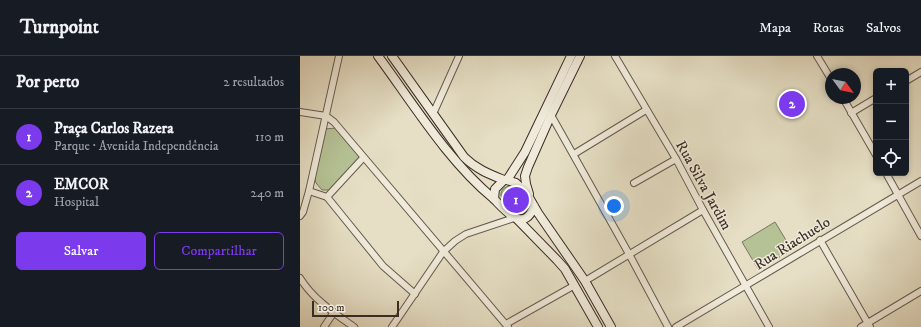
<!DOCTYPE html>
<html lang="pt">
<head>
<meta charset="utf-8">
<style>
	body { margin:0; font-family:"IM FELL DW Pica",serif; background:#20242c; color:#f1f3f6 }
	.controls { position:absolute; right:12px; top:12px; display:grid; overflow:hidden; border-radius:6px; box-shadow:0 2px 6px #0003 }
	.controls button { width:36px; height:36px; display:grid; place-items:center; padding:0; border:0; border-bottom:1px solid #363941; background:#171b24; color:#f1f3f6; font:20px sans-serif }
	.compass { position:absolute; left:525px; top:12px; width:36px; height:36px; border-radius:50%; background:#171b24; box-shadow:0 2px 6px #0003; rotate:123deg }
	.scale { position:absolute; left:12px; bottom:10px; width:87px; box-sizing:border-box; padding-left:4px; border:2px solid #3b2c26; border-top:0; font-size:11px; line-height:14px; white-space:nowrap; color:#3b2c26; -webkit-text-stroke:3px #efead9; paint-order:stroke }
	.you { position:absolute; left:314px; top:150px; width:14px; height:14px; margin:-10px; border:3px solid #fff; border-radius:50%; background:#1a73e8; box-shadow:0 0 0 6px #1a73e833 }
	.badge { display:grid; place-items:center; width:26px; height:26px; border-radius:50%; background:#7c3aed; color:#fff; font-size:13px; font-weight:700 }
	.pin { position:absolute; translate:-50% -50%; border:2px solid #fff; box-shadow:0 1px 4px #0006 }
	.list { margin:0; padding:0; list-style:none }
	h2 { display:flex; justify-content:space-between; align-items:center; height:52px; margin:0; padding:0 16px; font-size:17px }
	h2 small { font-size:13px; font-weight:400; color:#9ea1a6 }
	.list li { display:grid; grid-template-columns:26px 1fr auto; gap:12px; align-items:center; box-sizing:border-box; height:56px; padding:0 16px; border-top:1px solid #363941 }
	.list b { display:block; font-size:15px; white-space:nowrap }
	.list p { margin:0; font-size:13px; white-space:nowrap; color:#9ea1a6 }
	.list em { font-size:13px; font-style:normal; color:#9ea1a6 }
	.actions { display:flex; gap:8px; padding:12px 16px }
	.actions a { flex:1; padding:9px 0; border:1px solid #7c3aed; border-radius:6px; text-align:center; font-size:14px; color:#7c3aed }
	.actions .main { background:#7c3aed; color:#fff }
	.icon { flex:none; width:22px; height:22px; fill:none; stroke:currentColor; stroke-width:2; stroke-linecap:round; stroke-linejoin:round }
	.map { position:relative; flex:none; width:621px; height:271px; overflow:hidden }
	header { display:flex; align-items:center; gap:24px; box-sizing:border-box; height:56px; padding:0 20px; background:#171b24; border-bottom:1px solid #363941 }
	header strong { font-size:19px }
	nav { display:flex; gap:22px; margin-inline-start:auto; font-size:14px }
	main { display:flex }
	aside { flex:1; background:#171b24 }
	.map>svg:first-child { display:block }
	.green { fill:#b5c295; stroke:#78775e }
	.lines { fill:none; stroke-linecap:round; stroke-linejoin:round }
	.minor-casing { stroke:#66594e; stroke-width:8 }
	.secondary-casing { stroke:#3b2c26; stroke-width:10 }
	.minor { stroke:#efead9; stroke-width:6 }
	.secondary { stroke:#efead9; stroke-width:8 }
	.labels { text-anchor:middle; stroke-width:3; stroke-linejoin:round; paint-order:stroke }
	.street-label { font-size:15px; fill:#3b2c26; stroke:#efead9 }
</style>
</head>
<body>
<header>
<strong>Turnpoint</strong>
<nav><a>Mapa</a><a>Rotas</a><a>Salvos</a></nav>
</header>
<main>
<aside>
<h2>Por perto<small>2 resultados</small></h2>
<ul class="list">
<li><span class="badge">1</span><div><b>Praça Carlos Razera</b><p>Parque · Avenida Independência</p></div><em>110 m</em></li>
<li><span class="badge">2</span><div><b>EMCOR</b><p>Hospital</p></div><em>240 m</em></li>
</ul>
<div class="actions"><a class="main">Salvar</a><a>Compartilhar</a></div>
</aside>
<div class="map">
<svg width="621" height="271" viewBox="0 0 621 271">
	<rect width="100%" height="100%" fill="#e6dfc5"/>
	<filter id="stains"><feTurbulence type="fractalNoise" baseFrequency=".005" numOctaves="4"/><feColorMatrix values="0 0 0 0 .2 0 0 0 0 .09 0 0 0 0 .02 0 0 0 .5 -.17"/></filter>
	<radialGradient id="worn" r=".72"><stop offset=".6" stop-color="#630" stop-opacity="0"/><stop offset="1" stop-color="#630" stop-opacity=".3"/></radialGradient>
	<g class="green">
		<path d="M37,72L60,101L29,134H22L16,127L14,119L24,73Z"/>
		<path d="M211,130L216,132L230,147L228,153L222,159H218L201,140C200,134 205,130 211,130Z"/>
		<path d="M475,166L492,194L458,213L442,186Z"/>
	</g>
	<g class="lines">
		<g class="minor-casing">
			<g id="minor">
				<path d="M315,0L376,103L403,154L469,271"/>
				<path d="M517,0L531,23"/>
				<path d="M606,25L621,16"/>
				<path d="M543,42L576,99"/>
				<path d="M0,56L26,60L34,66L208,271"/>
				<path d="M551,57L576,42"/>
				<path d="M133,58L159,0"/>
				<path d="M251,59L329,198L368,271"/>
				<path d="M274,98L346,54"/>
				<path d="M586,117L621,180"/>
				<path d="M334,127L376,103"/>
				<path d="M9,135L27,141L83,210L115,238"/>
				<path d="M27,141L63,102"/>
				<path d="M0,160L3,156L9,135L39,0"/>
				<path d="M520,184L570,271"/>
				<path d="M0,222C13,243 34,257 54,271"/>
				<path d="M285,225L403,154"/>
				<path d="M206,268L275,229"/>
				<path d="M24,271L34,256"/>
				<path d="M92,271L143,196L155,185L166,178L214,162"/>
				<path d="M376,271C458,223 539,173 621,125"/>
				<path d="M561,271L621,235"/>
			</g>
		</g>
		<g class="secondary-casing">
			<g id="secondary">
				<path d="M78,0C114,49 148,105 194,143"/>
				<path d="M92,0L164,101C176,113 189,118 204,124"/>
				<path d="M207,124L225,96L271,0"/>
				<path d="M229,138L226,128L225,120L228,111L251,59L280,0"/>
				<path d="M234,150C224,178 206,155 194,143L195,133L204,124H207L216,127L227,138L238,157L285,225L311,271"/>
				<path d="M216,162L257,204L265,213L298,271"/>
			</g>
		</g>
		<use href="#minor" class="minor"/>
		<use href="#secondary" class="secondary"/>
	</g>
	<g class="labels">
		<g class="street-label">
			<text transform="translate(404 129) rotate(61)" y="5">Rua Silva Jardim</text>
			<text transform="translate(492 187) rotate(-32)" y="5">Rua Riachuelo</text>
		</g>
	</g>
	<rect width="100%" height="100%" filter="url(#stains)"/>
	<rect width="100%" height="100%" fill="url(#worn)"/>
</svg>
<div class="controls">
<button>+</button>
<button>−</button>
<button><svg class="icon" aria-label="locate" viewBox="0 0 24 24"><circle cx="12" cy="12" r="6"/><path d="M12 2v4M12 18v4M2 12h4M18 12h4"/></svg></button>
</div>
<svg class="compass" viewBox="-18 -18 36 36"><path d="M0-13l5 13h-10z" fill="#e53935"/><path d="M0 13l5-13h-10z" fill="#9ea1a6"/></svg>
<div class="scale">100 m</div>
<div class="you"></div>
<div class="pin badge" style="left:216px;top:144px">1</div>
<div class="pin badge" style="left:492px;top:48px">2</div>
</div>
</main>
</body>
</html>
